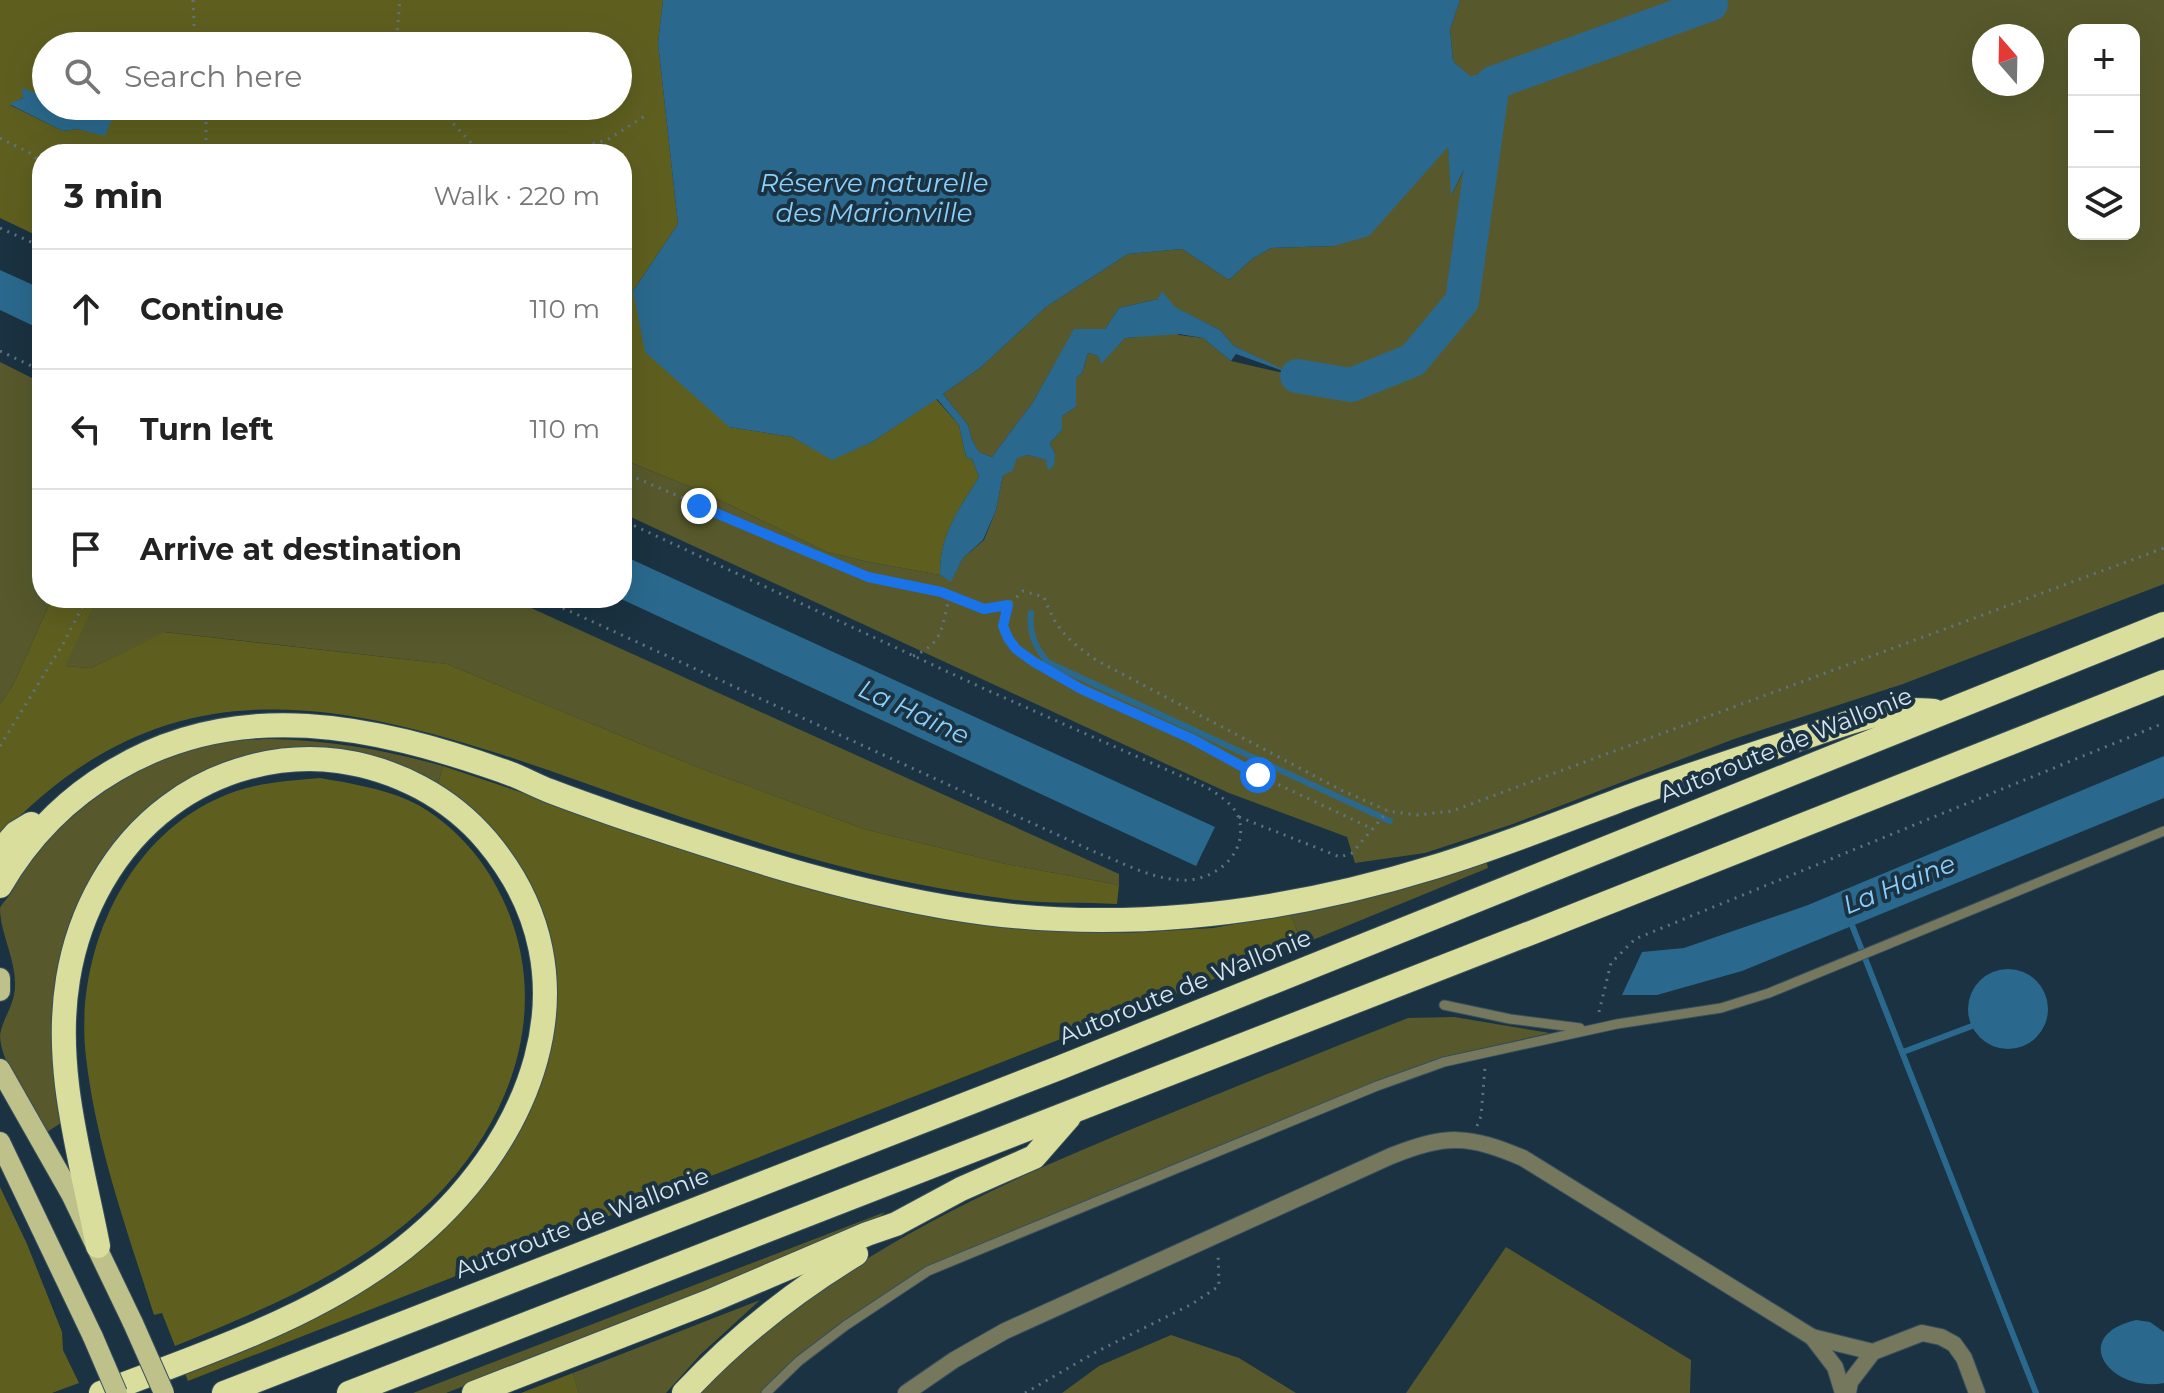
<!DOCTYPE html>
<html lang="en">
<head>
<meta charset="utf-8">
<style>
	body { margin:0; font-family:Montserrat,sans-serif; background:#f2f2f2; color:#222 }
	.controls { position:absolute; right:24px; top:24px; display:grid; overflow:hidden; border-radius:16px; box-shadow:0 8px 32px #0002 }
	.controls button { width:72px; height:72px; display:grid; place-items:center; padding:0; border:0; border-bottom:2px solid #e0e0e0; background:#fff; color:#222; font:40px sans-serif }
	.compass { position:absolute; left:1972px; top:24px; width:72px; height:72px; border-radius:50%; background:#fff; box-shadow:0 8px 32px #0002; rotate:340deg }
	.stop { position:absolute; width:24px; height:24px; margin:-18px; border:6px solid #1a73e8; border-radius:50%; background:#fff }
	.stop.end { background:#1a73e8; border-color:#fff; box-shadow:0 2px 8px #0008 }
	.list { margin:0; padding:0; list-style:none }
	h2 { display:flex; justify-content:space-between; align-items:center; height:104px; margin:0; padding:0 32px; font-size:34px }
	h2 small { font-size:26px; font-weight:400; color:#767676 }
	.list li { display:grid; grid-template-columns:52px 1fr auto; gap:24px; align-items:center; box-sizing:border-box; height:120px; padding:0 32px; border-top:2px solid #e0e0e0 }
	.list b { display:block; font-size:30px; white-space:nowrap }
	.list em { font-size:26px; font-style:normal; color:#767676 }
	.icon { flex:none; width:44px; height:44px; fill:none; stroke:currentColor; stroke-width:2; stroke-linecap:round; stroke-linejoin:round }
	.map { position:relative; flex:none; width:2164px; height:1393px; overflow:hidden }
	.search { position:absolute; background:#fff; box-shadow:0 8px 32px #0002; left:32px; top:32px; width:600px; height:88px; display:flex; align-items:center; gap:20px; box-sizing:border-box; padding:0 28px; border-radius:44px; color:#767676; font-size:30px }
	.panel { position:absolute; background:#fff; box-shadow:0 8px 32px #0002; left:32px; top:144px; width:600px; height:464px; border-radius:32px }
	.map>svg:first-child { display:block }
	.green { fill:#57592c; fill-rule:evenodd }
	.forest { fill:#5e5f1f; fill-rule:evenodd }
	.water { fill:#2a698d }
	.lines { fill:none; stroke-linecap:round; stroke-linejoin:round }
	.stream { stroke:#2a698d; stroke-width:6 }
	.river { stroke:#2a698d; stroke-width:34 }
	.lane-casing { stroke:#384f5d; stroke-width:11 }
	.street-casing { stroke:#384f5d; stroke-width:18 }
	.primary-casing { stroke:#384f5d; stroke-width:22 }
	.highway-casing { stroke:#384f5d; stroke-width:26 }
	.path { stroke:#5f7481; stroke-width:3; stroke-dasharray:2 6; stroke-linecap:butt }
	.lane { stroke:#76785e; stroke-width:9 }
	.street { stroke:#76785e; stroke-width:16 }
	.primary { stroke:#bec18a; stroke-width:20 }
	.highway { stroke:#dade9c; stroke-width:24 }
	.primary-bridge-casing { stroke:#384f5d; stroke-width:22; stroke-linecap:butt }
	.primary-bridge { stroke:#bec18a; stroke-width:20 }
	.route { stroke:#1a73e8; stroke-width:10 }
	.labels { text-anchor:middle; stroke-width:8; stroke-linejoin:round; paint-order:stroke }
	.street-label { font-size:24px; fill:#d7e5ef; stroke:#1a3241 }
	.water-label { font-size:26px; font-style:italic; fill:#8bcffb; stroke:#1a3241 }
</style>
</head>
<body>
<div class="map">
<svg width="2164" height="1393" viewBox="0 0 2164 1393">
	<rect width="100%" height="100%" fill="#1a3241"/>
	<g class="green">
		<path d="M1460,0H2164V584L1903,684L1734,739L1513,824L1425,853L1355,863L1347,837L1229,793L622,513V459L703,492L827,552L864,561L940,575L951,581L963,558L984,540L996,510L1003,475L1017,457L1028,455L1047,460L1055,454L1050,443L1062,430V416L1076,407V378L1082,373L1088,353L1098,356L1101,363L1125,338L1138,337L1160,320L1179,335L1203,338L1231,361L1292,375L1234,346L1220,330L1158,299L1119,308L1105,329L1074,330L1033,402L992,457L979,452L972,440L968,425L943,394L980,368L1046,307L1128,254L1182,249L1229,280L1252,259L1271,248L1333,246L1448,146L1452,194L1487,124L1494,73L1470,77L1453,61L1450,30ZM2074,30H2134V234H2074ZM1984,36H2032V84H1984Z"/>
		<path d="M0,362L42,383V598H52L14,683L0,704Z"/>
		<path d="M98,598H509L1119,874V885L1006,864L864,829L697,767L447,664L165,632L91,668L64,666Z"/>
		<path d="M270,739C329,740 386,750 443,766L437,787L280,752L117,843L54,1066L61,1123L47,1132C33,1109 0,1063 0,1035C3,1017 16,1003 15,983C15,958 0,932 0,908C2,903 8,898 11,893C42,831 115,775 180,752C209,742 240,740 270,739Z"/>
		<path d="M1486,859L1488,868L1303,944L1290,914Z"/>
		<path d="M1454,1017L1550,1033L1443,1057L921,1271L835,1327L777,1375L761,1393H701C726,1364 756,1338 786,1315C895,1230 1022,1174 1149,1122C1235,1087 1321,1052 1408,1018Z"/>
		<path d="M885,1212L874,1221L603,1333L446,1393H413Z"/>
		<path d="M1506,1247L1691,1360L1690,1393H1406Z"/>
		<path d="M760,1300L701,1354L666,1393H579L573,1373Z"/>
		<path d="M1171,1335L1239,1358L1296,1393H1062L1099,1366Z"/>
	</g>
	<g class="forest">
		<path d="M0,0H663L658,43L678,224L633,291L729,427L792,437L832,459L872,442L936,399L959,425L966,457L972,459L979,477C959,509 939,536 940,575L864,561L827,552L703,492L622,459V154H42V238L0,218ZM92,43L94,46H618V106H101L114,114L104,135L77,129L63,131L10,105L33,92L46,90V46H89Z"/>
		<path d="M52,598H98L65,666L91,668L164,632L447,664L697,767L864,829L1006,864L1119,885L1117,904C1081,902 1043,904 1008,899C946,891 883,878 824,862C730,836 639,802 548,770C340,699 168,658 0,836V704L14,683Z"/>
		<path d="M443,766L793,884L909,913L1003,927L1126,933L1213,928L1290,914L1303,944L188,1381L184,1371L363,1290L527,1110L549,946L437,787Z"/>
		<path d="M320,778C349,783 380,788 408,800C441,815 473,846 491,877C554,982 524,1101 444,1188C371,1266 272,1306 175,1346L162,1313L154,1315C127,1230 96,1145 86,1057C74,956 124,840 219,798C251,783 285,781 320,778Z"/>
		<path d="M0,1187L27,1244L62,1332L63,1350L79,1383L52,1393H0Z"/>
		<path d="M573,1373L579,1393H521Z"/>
	</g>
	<g class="water">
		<path d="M663,0H1460L1450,30L1453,61L1470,76L1494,72L1487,122L1451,196L1448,147L1369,236L1333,246L1271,248L1252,259L1229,280L1182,249L1128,254L1046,307L980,368L943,394L968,425L972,440L979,452L992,457L1033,402L1074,329H1105L1119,308L1158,299L1162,291L1175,307L1220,330L1234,346L1297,376L1236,354L1231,361L1203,338L1179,334L1125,338L1101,364L1098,356L1088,353L1082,373L1076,378V407L1062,416V430L1050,443L1055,454L1054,465L1048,471L1046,460L1028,455L1017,458L1012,471L1003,475L996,510L983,540L963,558L951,582L940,575C939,535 959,509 979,477L972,459L966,457L959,425L937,399L872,442L832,460L792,437L729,427L645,352L633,291L678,224L658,43Z"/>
		<path d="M22,88L33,92L46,90V106H101L114,114L105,136L77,129L63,131L9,104L23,98Z"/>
		<path d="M0,270L42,289V330L0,310Z"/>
		<path d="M622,555L1215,827L1196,866L619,598H622Z"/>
		<path d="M2164,756V798L1742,971L1657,995H1622L1642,952L1684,948L1808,905Z"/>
		<circle cx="2008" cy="1009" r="40"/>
		<path d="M2136,1320L2150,1322L2164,1332V1383C2110,1393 2068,1336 2136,1320Z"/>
	</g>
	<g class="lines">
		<g class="stream">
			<path d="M1031,613C1029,633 1035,649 1049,663L1390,821"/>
			<path d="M1850,920L2036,1393"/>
			<path d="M1903,1052L1972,1026"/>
		</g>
		<path class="river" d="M1297,376L1351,385L1413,360L1462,301L1493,83L1711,4L1710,0"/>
		<g class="lane-casing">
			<g id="lane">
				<path d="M1444,1005L1510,1019L1580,1028"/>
				<path d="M766,1393L799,1361L845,1326L928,1271L1377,1086L1444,1062L1617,1024L1721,1008L1769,993L2164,831"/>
			</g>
		</g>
		<g class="street-casing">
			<g id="street">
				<path d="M1812,1337L1835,1367L1843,1393"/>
				<path d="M906,1393L954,1360L1005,1331L1391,1156C1447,1134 1468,1135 1523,1158L1812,1337L1873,1352L1922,1333L1941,1337L1954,1344L1964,1358L1977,1393"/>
				<path d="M1848,1393L1850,1382L1873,1352"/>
			</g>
		</g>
		<g class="primary-casing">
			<g id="primary">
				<path d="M0,978V991"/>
				<path d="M0,1069L71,1194L133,1323"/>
				<path d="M0,1142L93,1337"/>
			</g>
		</g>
		<g class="highway-casing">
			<g id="highway">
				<path d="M0,851L16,833L31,824"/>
				<path d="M0,886C28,838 67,798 115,770C239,696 375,726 503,771C519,776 534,785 550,791C576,801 602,810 628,819C745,858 863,897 986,913C1138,932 1288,912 1434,867C1500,847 1564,821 1628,797C1680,778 1732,761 1784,744C1819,733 1856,718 1893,711C1906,709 1921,710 1934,711"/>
				<path d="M98,1246C81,1158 53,1069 68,979C79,911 114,847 169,806C217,770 279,753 339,761C396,769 450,797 487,841C603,979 529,1149 404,1248C315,1318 205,1353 101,1393"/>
				<path d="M224,1393L1059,1068L2164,624"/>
				<path d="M349,1393L1551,925L2164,682"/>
				<path d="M474,1393L708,1302L867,1234L896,1224L961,1189L1034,1157L1069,1117"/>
				<path d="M684,1393C735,1338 792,1293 856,1254"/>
			</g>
		</g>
		<g class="path">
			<path d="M193,0L195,46"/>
			<path d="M396,46L400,0"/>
			<path d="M206,106V154"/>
			<path d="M437,106L474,146L485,154"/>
			<path d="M0,138L30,153L42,164"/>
			<path d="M554,154L607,140L648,114"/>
			<path d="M0,228L42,247"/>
			<path d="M0,351L42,371"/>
			<path d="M622,472L868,577L941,592L984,609L1008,605L1023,591L1044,597C1056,630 1068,640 1096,660L1341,790L1388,811L1417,815L1452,811L2164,548"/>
			<path d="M541,598L1095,852C1121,862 1150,878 1179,880C1212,883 1249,855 1239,819C1235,805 1220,796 1208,788L989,691L622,520"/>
			<path d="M1008,605L1003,626L1008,638L1016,649L1034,662L1081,689L1192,739L1258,775L1373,829"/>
			<path d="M913,656C945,643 941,626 950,595"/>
			<path d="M0,746L63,644L87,598"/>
			<path d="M1239,817L1340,857L1352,853L1388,811"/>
			<path d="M1599,1012L1611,963L1635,939L2164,723"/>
			<path d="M1477,1126L1481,1116L1485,1067"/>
			<path d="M1025,1393L1096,1352L1192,1304L1219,1286L1218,1252"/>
		</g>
		<use href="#lane" class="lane"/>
		<use href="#street" class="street"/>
		<use href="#primary" class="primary"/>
		<use href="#highway" class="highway"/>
		<g class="primary-bridge-casing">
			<g id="primary-bridge">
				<path d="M133,1323L164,1393"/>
				<path d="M93,1337L117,1393"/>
			</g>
		</g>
		<use href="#primary-bridge" class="primary-bridge"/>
	</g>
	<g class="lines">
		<path class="route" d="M699,506L868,577L941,592L984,609L1008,605L1003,626L1008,638L1016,649L1034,662L1081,689L1192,739L1258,775"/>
	</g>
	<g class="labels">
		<g class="street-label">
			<text transform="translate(1786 745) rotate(-22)" y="8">Autoroute de Wallonie</text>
			<text transform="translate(1185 987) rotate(-22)" y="8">Autoroute de Wallonie</text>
			<text transform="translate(582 1223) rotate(-21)" y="8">Autoroute de Wallonie</text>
		</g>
		<g class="water-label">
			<text x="874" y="192">Réserve naturelle<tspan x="874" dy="30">des Marionville</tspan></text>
			<text transform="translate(914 712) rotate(25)" y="9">La Haine</text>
			<text transform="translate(1899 884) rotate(-22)" y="9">La Haine</text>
		</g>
	</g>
</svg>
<div class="controls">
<button>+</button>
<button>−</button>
<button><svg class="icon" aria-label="layers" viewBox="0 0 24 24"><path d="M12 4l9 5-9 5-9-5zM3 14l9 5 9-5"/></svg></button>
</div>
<svg class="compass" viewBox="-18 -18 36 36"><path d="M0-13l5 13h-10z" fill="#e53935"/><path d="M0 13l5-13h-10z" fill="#767676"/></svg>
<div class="stop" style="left:1258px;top:775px"></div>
<div class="stop end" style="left:699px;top:506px"></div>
<div class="search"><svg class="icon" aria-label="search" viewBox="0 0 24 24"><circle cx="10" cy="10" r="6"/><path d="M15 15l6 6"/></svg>Search here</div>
<section class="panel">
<h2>3 min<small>Walk · 220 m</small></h2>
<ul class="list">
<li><svg class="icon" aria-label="ahead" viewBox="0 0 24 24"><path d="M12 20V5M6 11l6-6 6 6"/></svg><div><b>Continue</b></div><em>110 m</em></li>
<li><svg class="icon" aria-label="left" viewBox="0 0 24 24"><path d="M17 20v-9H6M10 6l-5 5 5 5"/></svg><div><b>Turn left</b></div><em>110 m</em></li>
<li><svg class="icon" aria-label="arrive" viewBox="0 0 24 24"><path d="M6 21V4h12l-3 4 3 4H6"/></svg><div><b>Arrive at destination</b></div></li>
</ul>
</section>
</div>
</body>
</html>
